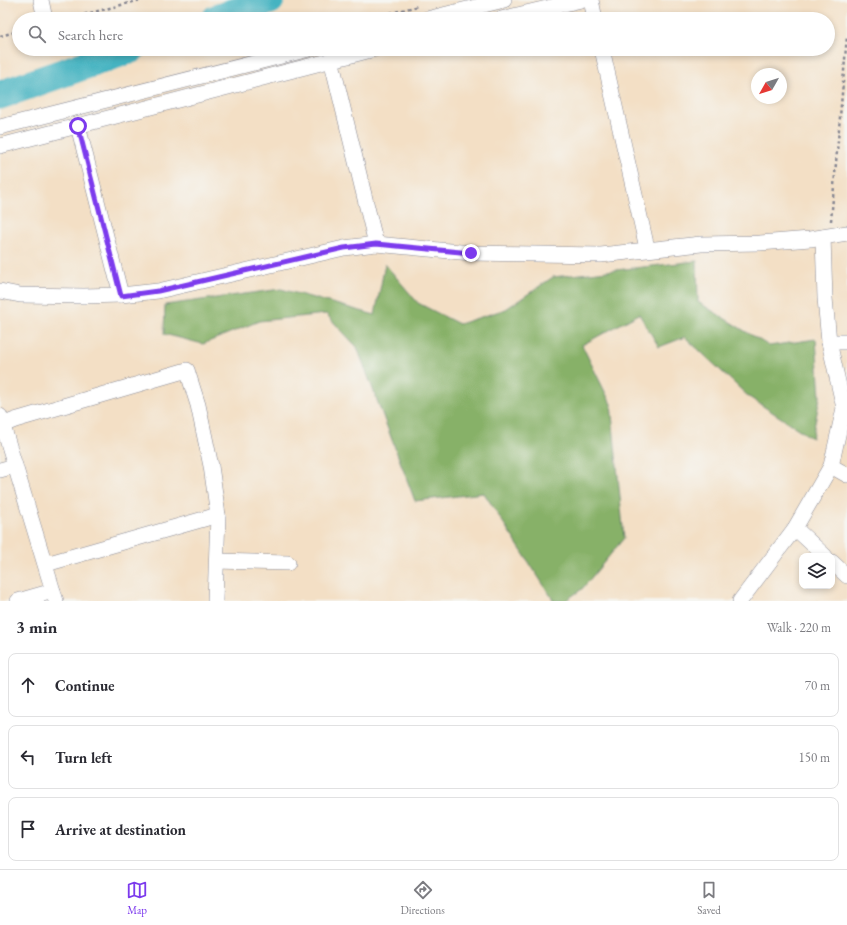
<!DOCTYPE html>
<html lang="en">
<head>
<meta charset="utf-8">
<style>
	body { margin:0; font-family:"EB Garamond",serif; background:#f2f2f3; color:#2b2b33 }
	.controls { position:absolute; right:12px; bottom:12px; display:grid; overflow:hidden; border-radius:8px; box-shadow:0 2px 6px #0003 }
	.controls button { width:36px; height:36px; display:grid; place-items:center; padding:0; border:0; border-bottom:1px solid #e1e1e2; background:#fff; color:#2b2b33; font:20px sans-serif }
	.compass { position:absolute; left:751px; top:68px; width:36px; height:36px; border-radius:50%; background:#fff; box-shadow:0 2px 6px #0003; rotate:231deg }
	.stop { position:absolute; width:12px; height:12px; margin:-9px; border:3px solid #7c3aed; border-radius:50%; background:#fff }
	.stop.end { background:#7c3aed; border-color:#fff; box-shadow:0 1px 4px #0008 }
	.list { margin:0; padding:0; list-style:none }
	h2 { display:flex; justify-content:space-between; align-items:center; height:52px; margin:0; padding:0 16px; font-size:17px }
	h2 small { font-size:13px; font-weight:400; color:#7c7c81 }
	.list li { display:grid; grid-template-columns:26px 1fr auto; gap:12px; align-items:center; box-sizing:border-box; height:64px; margin:0 8px 8px; padding:0 8px; border:1px solid #e1e1e2; border-radius:8px }
	.list b { display:block; font-size:15px; white-space:nowrap }
	.list em { font-size:13px; font-style:normal; color:#7c7c81 }
	.icon { flex:none; width:22px; height:22px; fill:none; stroke:currentColor; stroke-width:2; stroke-linecap:round; stroke-linejoin:round }
	.map { position:relative; flex:none; width:847px; height:601px; overflow:hidden }
	.search { position:absolute; background:#fff; box-shadow:0 2px 6px #0003; left:12px; right:12px; top:12px; height:44px; display:flex; align-items:center; gap:10px; box-sizing:border-box; padding:0 14px; border-radius:22px; color:#7c7c81; font-size:15px }
	.sheet { height:268px; background:#fff }
	nav { display:flex; justify-content:space-around; align-items:center; box-sizing:border-box; height:56px; border-top:1px solid #e1e1e2; background:#fff; font-size:11px; color:#7c7c81 }
	nav a { display:grid; justify-items:center; gap:2px }
	nav .on { color:#7c3aed }
	.map>svg:first-child { display:block }
	.forest { fill:#87b168; stroke:#517063 }
	.lines { fill:none; stroke-linecap:round; stroke-linejoin:round }
	.river { stroke:#45b3c1; stroke-width:29 }
	.minor-casing { stroke:#878792; stroke-width:16 }
	.path { stroke:#878792; stroke-width:2.5; stroke-dasharray:3 3; stroke-linecap:butt }
	.minor { stroke:#fff; stroke-width:15 }
	.route { stroke:#7c3aed; stroke-width:5 }
</style>
</head>
<body>
<div class="map">
<svg width="847" height="601" viewBox="0 0 847 601">
	<rect width="100%" height="100%" fill="#f6f6f2"/>
	<filter id="ink" filterUnits="userSpaceOnUse"><feTurbulence type="fractalNoise" baseFrequency=".025" numOctaves="2"/><feDisplacementMap in="SourceGraphic" scale="8" xChannelSelector="R" yChannelSelector="G"/><feConvolveMatrix kernelMatrix="1 2 1 2 8 2 1 2 1" color-interpolation-filters="sRGB"/></filter>
	<filter id="wash" filterUnits="userSpaceOnUse"><feTurbulence type="fractalNoise" baseFrequency=".012" numOctaves="4" result="noise"/><feDisplacementMap in="SourceGraphic" scale="16" xChannelSelector="R" yChannelSelector="G"/><feGaussianBlur stdDeviation="0.9" result="paint"/><feColorMatrix in="noise" values="0 0 0 0 0 0 0 0 0 0 0 0 0 0 0 0 0 1.4 0 .05"/><feComposite in="paint" operator="in"/></filter>
	<g filter="url(#wash)">
		<rect width="100%" height="100%" fill="#f3dfc5"/>
		<path class="forest" d="M697,261L698,302L769,346L816,339L820,397L812,438L749,397L685,337L659,347L639,314L582,345L611,404L624,538L582,589L565,601H554L484,493L415,501L357,347L326,314L259,321L203,344L164,334L165,305L281,289L375,315L385,264L418,303L459,324L506,309L553,277Z"/>
		<g class="lines">
			<g class="river">
				<path d="M216,19L270,0"/>
				<path d="M0,95L131,49"/>
			</g>
		</g>
	</g>
	<g filter="url(#ink)">
		<g class="lines">
			<g class="minor-casing">
				<g id="minor">
					<path d="M41,0L45,19"/>
					<path d="M591,0L595,19"/>
					<path d="M427,19L504,0"/>
					<path d="M501,19L581,0"/>
					<path d="M602,49L647,248"/>
					<path d="M331,59L376,244"/>
					<path d="M78,126L121,295"/>
					<path d="M0,127L309,49"/>
					<path d="M0,146L375,49"/>
					<path d="M0,291L20,295L84,296L121,295L158,291L344,248L376,244L471,253L601,255L701,244L760,243L810,239L847,233"/>
					<path d="M829,342H847"/>
					<path d="M0,416L56,601"/>
					<path d="M0,426L15,420L187,370L198,405L211,466L218,515L215,601"/>
					<path d="M831,466L847,475"/>
					<path d="M0,470L15,466"/>
					<path d="M795,528L825,556"/>
					<path d="M217,561L288,563"/>
					<path d="M832,562L847,576"/>
					<path d="M46,564L218,515"/>
					<path d="M18,601L53,591"/>
					<path d="M740,601L795,528L831,466L844,408L829,342L825,298L823,237"/>
				</g>
			</g>
			<g class="path">
				<path d="M67,19L141,0"/>
				<path d="M367,19L418,6"/>
				<path d="M0,36L19,31"/>
				<path d="M831,221L847,36"/>
			</g>
			<use href="#minor" class="minor"/>
		</g>
	</g>
	<g class="lines" filter="url(#ink)">
		<path class="route" d="M78,126L121,296L158,291L344,248L376,244L471,253"/>
	</g>
</svg>
<div class="controls">
<button><svg class="icon" aria-label="layers" viewBox="0 0 24 24"><path d="M12 4l9 5-9 5-9-5zM3 14l9 5 9-5"/></svg></button>
</div>
<svg class="compass" viewBox="-18 -18 36 36"><path d="M0-13l5 13h-10z" fill="#e53935"/><path d="M0 13l5-13h-10z" fill="#7c7c81"/></svg>
<div class="stop" style="left:78px;top:126px"></div>
<div class="stop end" style="left:471px;top:253px"></div>
<div class="search"><svg class="icon" aria-label="search" viewBox="0 0 24 24"><circle cx="10" cy="10" r="6"/><path d="M15 15l6 6"/></svg>Search here</div>
</div>
<section class="sheet">
<h2>3 min<small>Walk · 220 m</small></h2>
<ul class="list">
<li><svg class="icon" aria-label="ahead" viewBox="0 0 24 24"><path d="M12 20V5M6 11l6-6 6 6"/></svg><div><b>Continue</b></div><em>70 m</em></li>
<li><svg class="icon" aria-label="left" viewBox="0 0 24 24"><path d="M17 20v-9H6M10 6l-5 5 5 5"/></svg><div><b>Turn left</b></div><em>150 m</em></li>
<li><svg class="icon" aria-label="arrive" viewBox="0 0 24 24"><path d="M6 21V4h12l-3 4 3 4H6"/></svg><div><b>Arrive at destination</b></div></li>
</ul>
</section>
<nav>
<a class="on"><svg class="icon" aria-label="map" viewBox="0 0 24 24"><path d="M3 6l6-2 6 2 6-2v14l-6 2-6-2-6 2zM9 4v14M15 6v14"/></svg>Map</a>
<a><svg class="icon" aria-label="directions" viewBox="0 0 24 24"><path d="M12 3l9 9-9 9-9-9zM9 14v-3h6M13 9l2 2-2 2"/></svg>Directions</a>
<a><svg class="icon" aria-label="saved" viewBox="0 0 24 24"><path d="M7 4h10v16l-5-4-5 4z"/></svg>Saved</a>
</nav>
</body>
</html>
